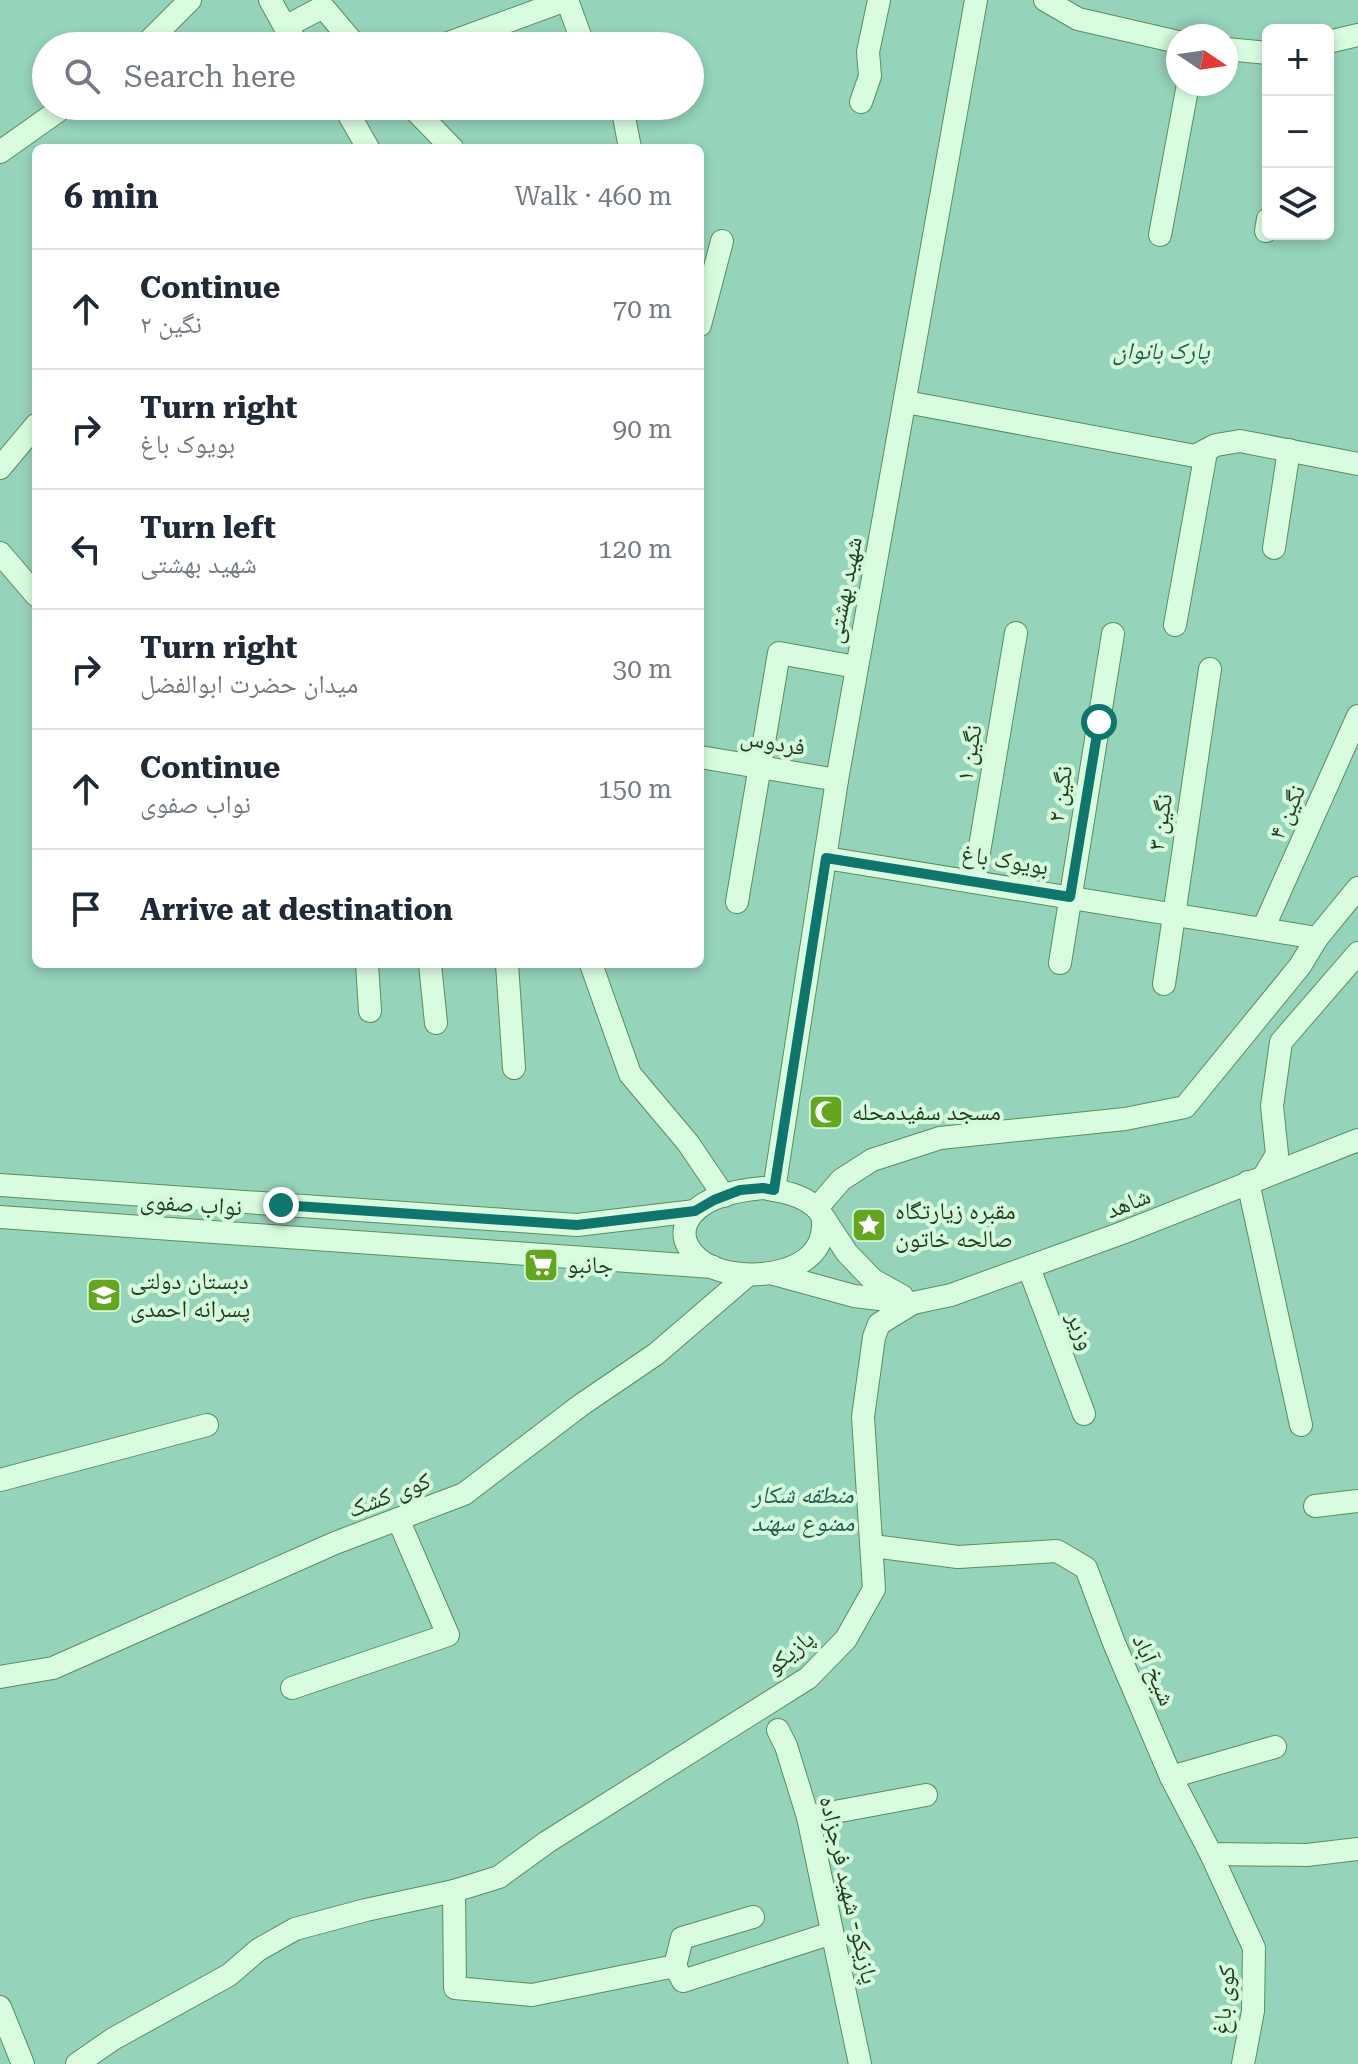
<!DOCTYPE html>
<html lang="en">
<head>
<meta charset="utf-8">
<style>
	body { margin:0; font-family:"Roboto Serif","Noto Naskh Arabic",serif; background:#f6f6f7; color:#1f2937 }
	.controls { position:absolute; right:24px; top:24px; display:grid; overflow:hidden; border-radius:12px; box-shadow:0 4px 12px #0003 }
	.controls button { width:72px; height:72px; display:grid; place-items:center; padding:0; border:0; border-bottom:2px solid #e0e1e3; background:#fff; color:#1f2937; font:40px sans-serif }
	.compass { position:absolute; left:1166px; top:24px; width:72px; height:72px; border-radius:50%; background:#fff; box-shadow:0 4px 12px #0003; rotate:103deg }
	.stop { position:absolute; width:24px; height:24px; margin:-18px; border:6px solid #0f766e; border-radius:50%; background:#fff }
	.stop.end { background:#0f766e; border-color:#fff; box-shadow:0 2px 8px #0008 }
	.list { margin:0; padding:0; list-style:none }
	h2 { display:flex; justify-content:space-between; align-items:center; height:104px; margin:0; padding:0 32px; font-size:34px }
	h2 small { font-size:26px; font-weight:400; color:#747a83 }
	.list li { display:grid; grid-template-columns:52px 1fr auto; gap:24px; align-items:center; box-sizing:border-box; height:120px; padding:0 32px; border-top:2px solid #e0e1e3 }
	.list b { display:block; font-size:30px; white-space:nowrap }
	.list p { margin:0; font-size:26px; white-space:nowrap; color:#747a83 }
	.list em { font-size:26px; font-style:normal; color:#747a83 }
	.icon { flex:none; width:44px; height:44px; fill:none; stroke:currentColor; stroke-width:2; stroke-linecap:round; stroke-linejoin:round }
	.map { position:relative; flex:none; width:1358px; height:2064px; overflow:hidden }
	.search { position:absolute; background:#fff; box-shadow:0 4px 12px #0003; left:32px; top:32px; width:672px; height:88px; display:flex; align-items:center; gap:20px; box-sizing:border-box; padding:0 28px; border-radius:44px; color:#747a83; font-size:30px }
	.panel { position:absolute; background:#fff; box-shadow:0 4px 12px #0003; left:32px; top:144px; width:672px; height:824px; border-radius:12px }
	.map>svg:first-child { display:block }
	.green { fill:#96d3bb; fill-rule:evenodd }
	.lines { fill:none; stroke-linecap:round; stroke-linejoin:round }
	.minor-casing { stroke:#589059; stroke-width:24 }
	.minor { stroke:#d9fce0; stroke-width:22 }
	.route { stroke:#0f766e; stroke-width:10 }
	.labels { text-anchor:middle; stroke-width:8; stroke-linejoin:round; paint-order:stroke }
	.park-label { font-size:24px; font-style:italic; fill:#225d4e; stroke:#d5f9dc }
	.street-label { font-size:24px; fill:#1e3e1d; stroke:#d5f9dc }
	.poi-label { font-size:24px; fill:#1e3e1d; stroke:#d5f9dc; text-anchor:start }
</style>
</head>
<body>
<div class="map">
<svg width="1358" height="2064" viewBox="0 0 1358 2064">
	<rect width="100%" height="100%" fill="#c4f3cd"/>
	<path class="green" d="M0,0H1358V2064H0ZM1268,30H1328V234H1268ZM1178,36H1226V84H1178ZM46,46H690V106H46ZM36,148H700V964H36Z"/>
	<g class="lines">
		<g class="minor-casing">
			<g id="minor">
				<path d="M270,0L285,27L323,7L356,46"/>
				<path d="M567,0L582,41L586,46"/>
				<path d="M1045,0L1078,19L1178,42"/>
				<path d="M285,27L300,46"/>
				<path d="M1328,42L1358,35"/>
				<path d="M144,46L190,0"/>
				<path d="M440,46L566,0"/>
				<path d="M1226,49L1268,53"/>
				<path d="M861,102L870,76L868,52L879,0"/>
				<path d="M344,106L368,148"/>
				<path d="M411,106L452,148"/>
				<path d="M622,106L630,148"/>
				<path d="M0,152L65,106"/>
				<path d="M1266,231L1268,219"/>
				<path d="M1160,235L1188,84"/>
				<path d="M700,325L722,241"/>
				<path d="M906,402L1195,456L1216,445L1240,441L1358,464"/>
				<path d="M0,468L36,425"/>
				<path d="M1274,548L1289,450"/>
				<path d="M0,553L36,595"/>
				<path d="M1175,625L1206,452"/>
				<path d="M700,757L837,780"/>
				<path d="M826,858L1317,938"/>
				<path d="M974,882L1016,633"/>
				<path d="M737,902L779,653L856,667"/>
				<path d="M1263,929L1358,716"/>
				<path d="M1060,963L1113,634"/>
				<path d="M367,964L370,1011"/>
				<path d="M430,964L436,1023"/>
				<path d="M507,964L514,1068"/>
				<path d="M591,964L630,1074L688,1143L724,1196"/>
				<path d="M1164,984L1210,669"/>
				<path d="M1264,1176L1277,1154L1272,1106L1281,1042L1358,953"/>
				<path d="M1248,1182L1301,1425"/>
				<path d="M0,1185L577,1225L695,1211"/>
				<path d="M763,1188C780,1191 800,1194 814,1206C821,1211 824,1218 823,1227C821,1275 749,1282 714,1268C690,1258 673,1234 694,1212C710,1195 741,1190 763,1188Z"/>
				<path d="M774,1190L837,780L976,0"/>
				<path d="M817,1208L841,1180L872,1160L940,1138L1125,1119L1185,1107L1300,966L1317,938L1358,888"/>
				<path d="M0,1217L713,1267"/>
				<path d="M824,1218L847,1253L873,1280L902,1296"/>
				<path d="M1029,1268L1084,1414"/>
				<path d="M770,1273L854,1296L913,1303L951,1295L1122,1233L1358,1140"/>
				<path d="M0,1480L207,1425"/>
				<path d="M1315,1506L1358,1501"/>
				<path d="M873,1546L958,1557L1057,1551L1086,1568L1114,1643L1171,1777L1211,1854L1307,1855L1358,1849"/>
				<path d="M0,1677L53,1668L335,1543L464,1494L581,1405L656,1354L748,1275"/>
				<path d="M292,1688L448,1635L398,1519"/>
				<path d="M778,1730L786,1746L808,1817L860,2064"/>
				<path d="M1171,1777L1275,1747"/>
				<path d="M808,1817L926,1795"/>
				<path d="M1211,1854L1254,1948L1253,2011L1243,2064"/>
				<path d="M454,1891L499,1877L547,1842L808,1678L846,1639L874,1589L863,1417L874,1337L879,1324L913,1303"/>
				<path d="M675,1966L683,1981L832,1933"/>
				<path d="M0,2007L23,2064"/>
				<path d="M77,2064L113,2039L229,1975L258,1950L295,1929L366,1910L454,1891L455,1988L532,1995L675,1966L682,1938L753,1917"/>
			</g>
		</g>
		<use href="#minor" class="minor"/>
	</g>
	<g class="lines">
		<path class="route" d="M281,1205L577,1225L695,1211L714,1200L740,1190L763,1188L774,1190L826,858L1070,897L1099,722"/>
	</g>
	<defs>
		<g id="mosque-square" transform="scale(1.8)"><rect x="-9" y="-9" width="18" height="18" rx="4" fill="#65a621" stroke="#d5f9dc"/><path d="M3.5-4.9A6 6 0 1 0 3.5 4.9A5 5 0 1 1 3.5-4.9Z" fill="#fff"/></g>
		<g id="sight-square" transform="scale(1.8)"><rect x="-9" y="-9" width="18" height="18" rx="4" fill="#65a621" stroke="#d5f9dc"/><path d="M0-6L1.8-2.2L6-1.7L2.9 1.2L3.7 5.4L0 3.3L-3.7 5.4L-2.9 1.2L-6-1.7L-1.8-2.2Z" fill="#fff"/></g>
		<g id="supermarket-square" transform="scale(1.8)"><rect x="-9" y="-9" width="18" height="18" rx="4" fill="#65a621" stroke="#d5f9dc"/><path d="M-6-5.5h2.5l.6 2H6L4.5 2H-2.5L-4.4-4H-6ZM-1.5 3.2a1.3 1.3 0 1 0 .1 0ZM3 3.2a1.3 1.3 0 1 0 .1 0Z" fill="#fff"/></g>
		<g id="school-square" transform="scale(1.8)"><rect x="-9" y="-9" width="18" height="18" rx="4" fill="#65a621" stroke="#d5f9dc"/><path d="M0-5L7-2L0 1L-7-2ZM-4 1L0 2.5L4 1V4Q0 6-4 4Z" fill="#fff"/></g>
	</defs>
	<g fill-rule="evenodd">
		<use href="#mosque-square" x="826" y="1112"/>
		<use href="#sight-square" x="869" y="1225"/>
		<use href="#supermarket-square" x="541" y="1265"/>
		<use href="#school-square" x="104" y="1295"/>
	</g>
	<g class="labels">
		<g class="park-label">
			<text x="1161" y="359">پارک بانوان</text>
			<text x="803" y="1503">منطقه شکار<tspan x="803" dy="28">ممنوع سهند</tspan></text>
		</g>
		<g class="street-label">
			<text transform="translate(844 590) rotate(-79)" y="8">شهید بهشتی</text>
			<text transform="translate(773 742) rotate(10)" y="8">فردوس</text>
			<text transform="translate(969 753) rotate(-80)" y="8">نگین ۱</text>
			<text transform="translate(1060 794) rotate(-81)" y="8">نگین ۲</text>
			<text transform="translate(1287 812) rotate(-66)" y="8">نگین ۴</text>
			<text transform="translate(1160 822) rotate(-81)" y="8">نگین ۳</text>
			<text transform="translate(1005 860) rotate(9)" y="8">بویوک باغ</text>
			<text transform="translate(1128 1203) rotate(-22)" y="8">شاهد</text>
			<text transform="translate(191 1204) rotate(4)" y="8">نواب صفوی</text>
			<text transform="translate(1081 1331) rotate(69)" y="8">وزیر</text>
			<text transform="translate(389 1495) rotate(-21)" y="8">کوی کشک</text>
			<text transform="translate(790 1652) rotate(-39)" y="8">پازیکو</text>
			<text transform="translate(1154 1670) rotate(67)" y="8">شیخ آباد</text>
			<text transform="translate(849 1890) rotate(77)" y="8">پازیکو- شهید فرجزاده</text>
			<text transform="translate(1224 2000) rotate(-85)" y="8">کوی باغ</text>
		</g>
		<g class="poi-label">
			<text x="852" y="1120">مسجد سفیدمحله</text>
			<text x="895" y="1219">مقبره زیارتگاه<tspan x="895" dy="28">صالحه خاتون</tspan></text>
			<text x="567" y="1273">جانبو</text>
			<text x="130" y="1289">دبستان دولتی<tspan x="130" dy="28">پسرانه احمدی</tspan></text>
		</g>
	</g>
</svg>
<div class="controls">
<button>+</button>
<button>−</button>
<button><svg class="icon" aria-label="layers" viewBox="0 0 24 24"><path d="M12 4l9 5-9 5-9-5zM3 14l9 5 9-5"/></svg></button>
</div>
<svg class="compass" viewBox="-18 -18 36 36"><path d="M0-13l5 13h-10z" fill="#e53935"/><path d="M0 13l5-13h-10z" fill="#747a83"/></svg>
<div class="stop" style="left:1099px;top:722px"></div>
<div class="stop end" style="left:281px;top:1205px"></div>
<div class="search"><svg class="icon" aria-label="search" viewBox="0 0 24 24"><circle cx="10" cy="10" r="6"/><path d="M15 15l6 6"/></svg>Search here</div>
<section class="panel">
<h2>6 min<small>Walk · 460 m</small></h2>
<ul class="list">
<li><svg class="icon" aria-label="ahead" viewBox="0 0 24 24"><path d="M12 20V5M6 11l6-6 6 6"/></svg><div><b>Continue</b><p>نگین ۲</p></div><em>70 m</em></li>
<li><svg class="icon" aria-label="right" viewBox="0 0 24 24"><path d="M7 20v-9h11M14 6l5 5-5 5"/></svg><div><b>Turn right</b><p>بویوک باغ</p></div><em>90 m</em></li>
<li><svg class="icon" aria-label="left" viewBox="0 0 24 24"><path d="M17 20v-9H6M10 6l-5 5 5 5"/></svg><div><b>Turn left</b><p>شهید بهشتی</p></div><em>120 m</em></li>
<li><svg class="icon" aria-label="right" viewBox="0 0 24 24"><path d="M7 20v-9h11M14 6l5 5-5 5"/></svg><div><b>Turn right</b><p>میدان حضرت ابوالفضل</p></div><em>30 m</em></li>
<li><svg class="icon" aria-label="ahead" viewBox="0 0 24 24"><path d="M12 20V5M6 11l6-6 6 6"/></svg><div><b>Continue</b><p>نواب صفوی</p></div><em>150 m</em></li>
<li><svg class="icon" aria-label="arrive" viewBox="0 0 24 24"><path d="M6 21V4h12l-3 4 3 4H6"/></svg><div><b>Arrive at destination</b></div></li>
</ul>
</section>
</div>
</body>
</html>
